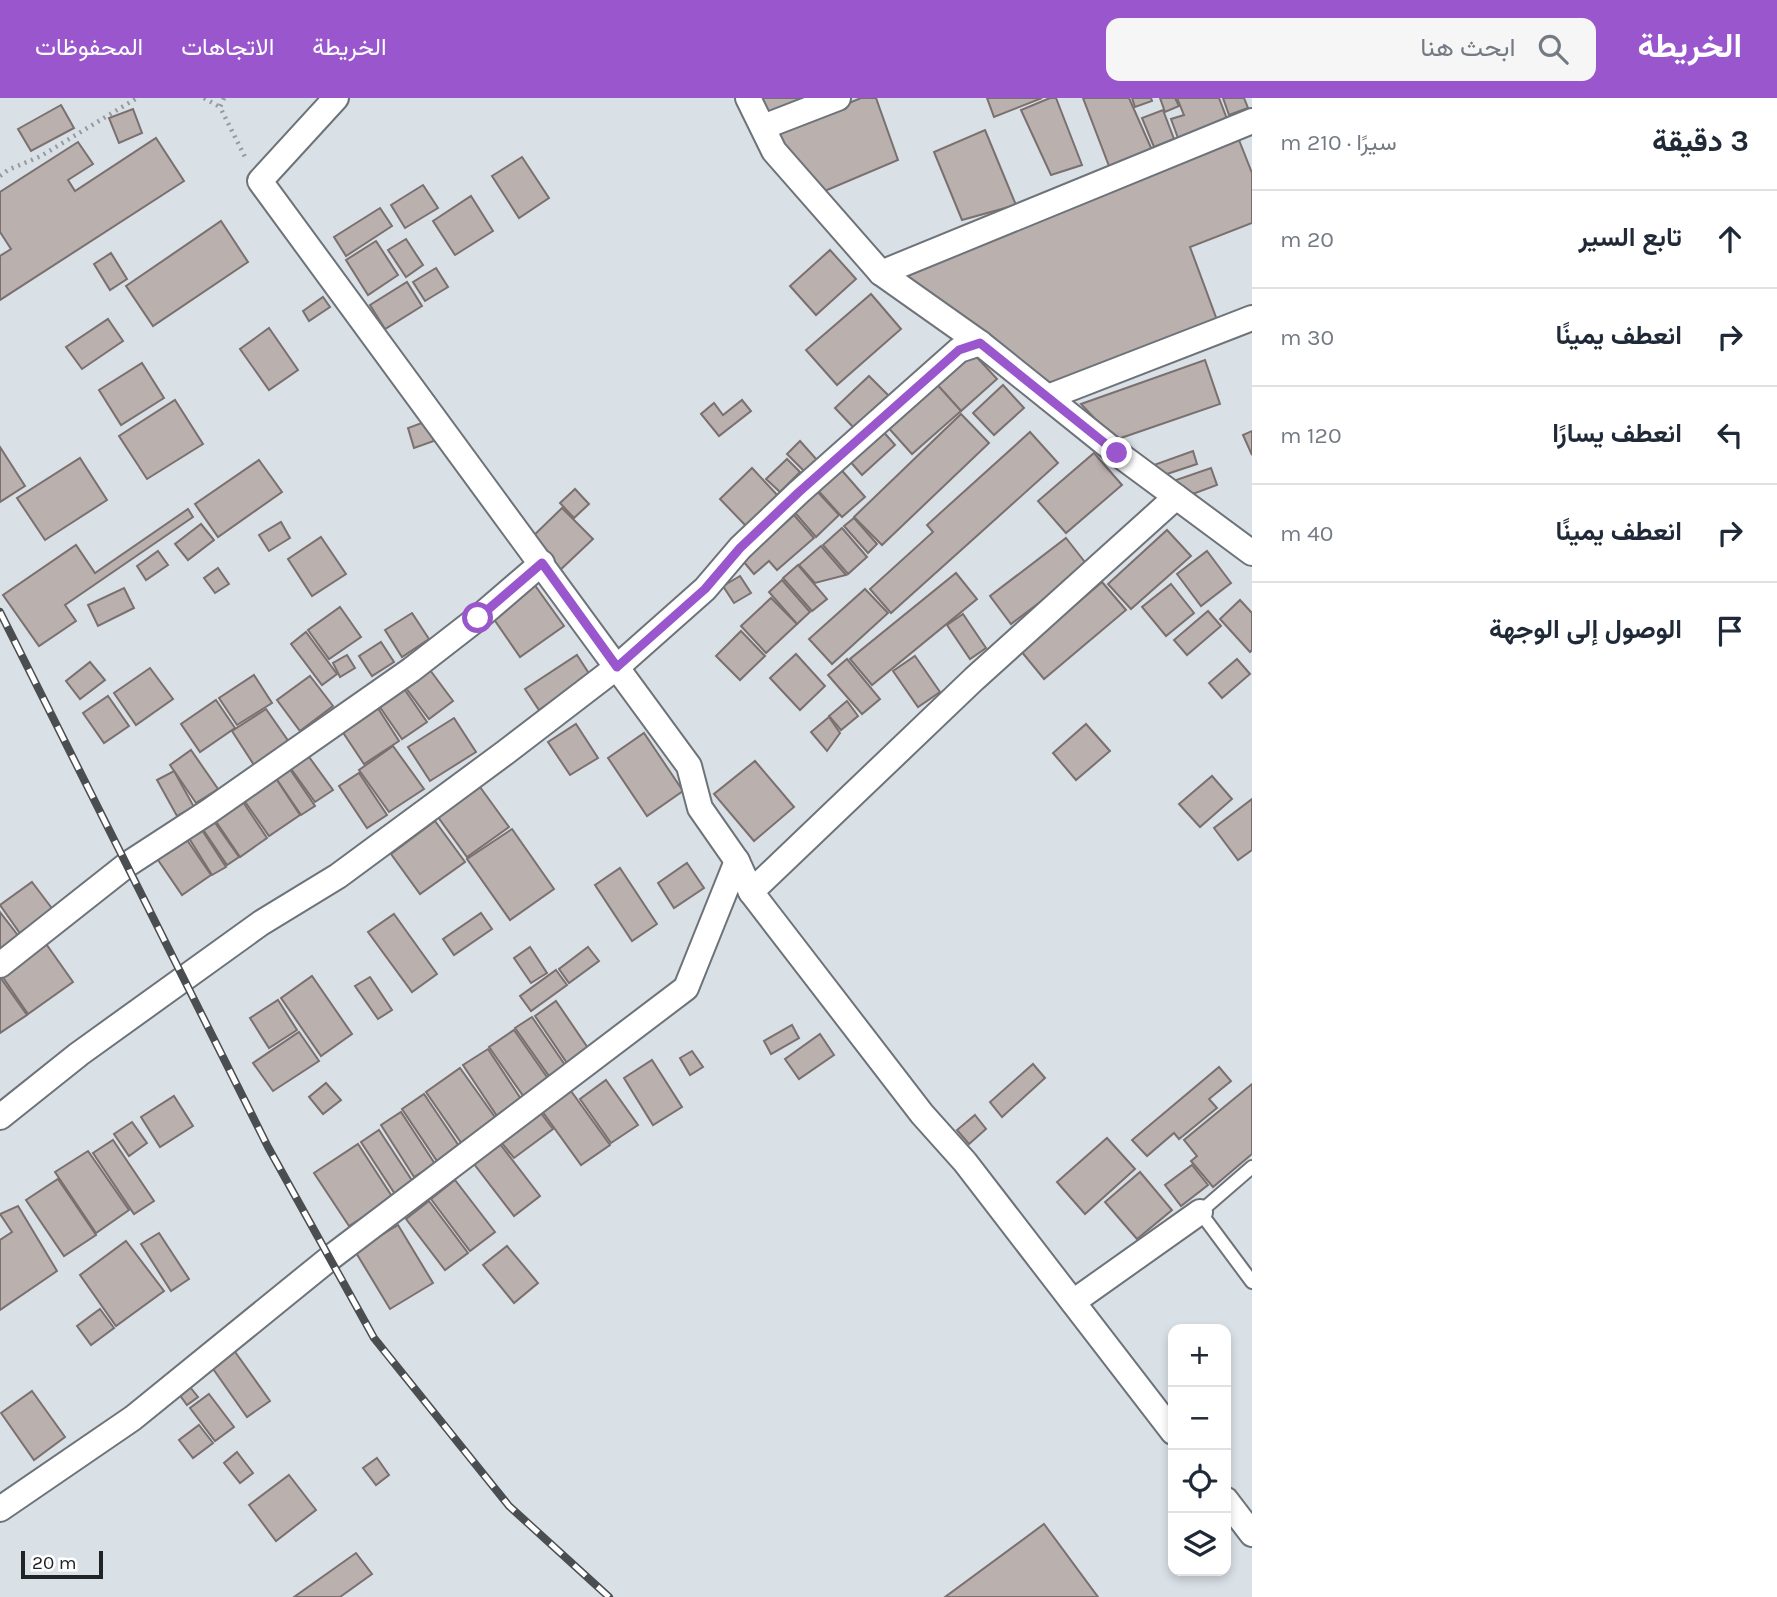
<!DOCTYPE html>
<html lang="ar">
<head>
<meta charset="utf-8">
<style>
	body { margin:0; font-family:Karla,Vazirmatn,sans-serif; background:#f6f6f7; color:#1f2937; direction:rtl }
	.controls { position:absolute; right:21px; bottom:21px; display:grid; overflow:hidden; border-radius:14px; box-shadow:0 4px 10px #0003 }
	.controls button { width:63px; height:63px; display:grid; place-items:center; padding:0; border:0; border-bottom:2px solid #e0e1e3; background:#fff; color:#1f2937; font:35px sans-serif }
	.scale { position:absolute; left:21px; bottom:18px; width:82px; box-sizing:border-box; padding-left:7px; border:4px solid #212426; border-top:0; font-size:19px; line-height:24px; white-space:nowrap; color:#212426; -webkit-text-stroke:5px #fff; paint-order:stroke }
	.stop { position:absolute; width:21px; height:21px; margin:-16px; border:5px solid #9a57cd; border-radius:50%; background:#fff }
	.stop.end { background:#9a57cd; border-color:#fff; box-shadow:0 2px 7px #0008 }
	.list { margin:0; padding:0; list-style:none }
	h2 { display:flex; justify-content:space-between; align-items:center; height:91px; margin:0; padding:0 28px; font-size:30px }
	h2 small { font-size:23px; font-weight:400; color:#747a83 }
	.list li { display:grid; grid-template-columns:46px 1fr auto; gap:21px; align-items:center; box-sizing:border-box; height:98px; padding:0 28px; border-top:2px solid #e0e1e3 }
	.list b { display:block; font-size:26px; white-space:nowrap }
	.list em { font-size:23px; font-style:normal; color:#747a83 }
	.icon { flex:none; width:38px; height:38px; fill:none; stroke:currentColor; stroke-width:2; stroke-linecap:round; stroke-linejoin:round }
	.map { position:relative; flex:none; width:1252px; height:1499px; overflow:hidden; direction:ltr }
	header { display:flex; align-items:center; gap:42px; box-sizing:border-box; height:98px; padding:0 35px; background:#9a57cd; color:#fff }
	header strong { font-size:33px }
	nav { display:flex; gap:38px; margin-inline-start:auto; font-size:24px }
	.search { width:490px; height:63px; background:#f6f6f7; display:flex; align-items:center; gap:18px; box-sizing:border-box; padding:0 24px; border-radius:14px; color:#747a83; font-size:26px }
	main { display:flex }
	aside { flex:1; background:#fff }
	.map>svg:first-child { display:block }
	.building { fill:#bab0ae; stroke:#79706f; stroke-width:2 }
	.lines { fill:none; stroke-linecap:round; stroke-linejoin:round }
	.lane-casing { stroke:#6d7379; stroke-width:16 }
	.street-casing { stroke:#6d7379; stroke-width:28 }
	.path { stroke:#959a9f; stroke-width:4.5; stroke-dasharray:2 5; stroke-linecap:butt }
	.lane { stroke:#fff; stroke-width:12 }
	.street { stroke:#fff; stroke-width:24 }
	.rail-casing { stroke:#4a4e51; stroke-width:8 }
	.rail { stroke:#fff; stroke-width:5; stroke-dasharray:16; stroke-linecap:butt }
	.route { stroke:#9a57cd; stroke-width:9 }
</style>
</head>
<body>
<header>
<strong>الخريطة</strong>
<div class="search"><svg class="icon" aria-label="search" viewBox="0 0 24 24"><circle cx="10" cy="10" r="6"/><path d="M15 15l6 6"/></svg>ابحث هنا</div>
<nav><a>الخريطة</a><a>الاتجاهات</a><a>المحفوظات</a></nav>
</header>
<main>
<aside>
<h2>3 دقيقة<small>سيرًا · 210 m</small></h2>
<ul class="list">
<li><svg class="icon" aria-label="ahead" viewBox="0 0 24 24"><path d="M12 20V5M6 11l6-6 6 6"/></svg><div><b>تابع السير</b></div><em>20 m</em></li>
<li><svg class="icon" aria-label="right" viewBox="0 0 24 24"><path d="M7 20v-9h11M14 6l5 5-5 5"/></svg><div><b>انعطف يمينًا</b></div><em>30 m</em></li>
<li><svg class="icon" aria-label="left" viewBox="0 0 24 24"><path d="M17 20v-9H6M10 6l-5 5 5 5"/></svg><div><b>انعطف يسارًا</b></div><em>120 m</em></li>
<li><svg class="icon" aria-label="right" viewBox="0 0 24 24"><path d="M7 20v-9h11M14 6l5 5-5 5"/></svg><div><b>انعطف يمينًا</b></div><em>40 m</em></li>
<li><svg class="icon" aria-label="arrive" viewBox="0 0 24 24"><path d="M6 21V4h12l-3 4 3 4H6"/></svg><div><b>الوصول إلى الوجهة</b></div></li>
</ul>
</aside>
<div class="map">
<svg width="1252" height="1499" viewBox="0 0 1252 1499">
	<rect width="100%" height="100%" fill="#d9e0e6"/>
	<g class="building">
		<path d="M759,0H803L807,10L769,25Z"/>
		<path d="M861,0H876L898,62L820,95L774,36Z"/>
		<path d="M987,0H1042L994,19Z"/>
		<path d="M1050,0H1056L1082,67L1051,77L1021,12Z"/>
		<path d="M1083,0H1129L1152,52L1109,68Z"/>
		<path d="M1132,0H1151L1152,3L1135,9Z"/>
		<path d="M1160,0H1175L1179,8L1165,14Z"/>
		<path d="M1177,0H1219L1227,21L1178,40L1171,21L1184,17Z"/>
		<path d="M1223,0H1244L1248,10L1229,17Z"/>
		<path d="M61,7L74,30L31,53L18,31Z"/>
		<path d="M133,11L142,35L119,45L109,20Z"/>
		<path d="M1163,12L1174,41L1154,49L1142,20Z"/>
		<path d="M985,32L1016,107L962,122L934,54Z"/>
		<path d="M1237,37L1252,75V125L1190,149L1217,222L1051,291L895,176Z"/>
		<path d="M156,40L184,83L0,202V158L11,151L0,134V94L78,44L93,66L68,82L75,93Z"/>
		<path d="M522,59L549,100L519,120L492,78Z"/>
		<path d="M423,87L438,110L405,130L391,107Z"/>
		<path d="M471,98L493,133L455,157L433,123Z"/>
		<path d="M380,110L392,128L346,158L334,139Z"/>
		<path d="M221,123L248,164L153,228L126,188Z"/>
		<path d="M406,141L423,167L406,179L388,152Z"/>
		<path d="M376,143L398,177L368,197L346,162Z"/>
		<path d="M830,152L856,181L816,217L790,188Z"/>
		<path d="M111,155L127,181L110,192L94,166Z"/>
		<path d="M436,170L448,189L425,203L413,184Z"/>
		<path d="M407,184L422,208L385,231L370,207Z"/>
		<path d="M871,196L901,231L837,287L806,252Z"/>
		<path d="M323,199L330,209L309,223L303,213Z"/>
		<path d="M108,221L123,243L82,271L66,249Z"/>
		<path d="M269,230L298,272L269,292L240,251Z"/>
		<path d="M972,254L997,281L961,313L936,286Z"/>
		<path d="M1205,262L1220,306L1115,342L1081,306Z"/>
		<path d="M142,265L164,300L121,327L99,292Z"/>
		<path d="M869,278L889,298L854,330L835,310Z"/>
		<path d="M934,283L961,313L912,356L885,326Z"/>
		<path d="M1003,287L1024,310L994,337L973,315Z"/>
		<path d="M175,302L203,346L147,381L119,338Z"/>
		<path d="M742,302L751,313L719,338L701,316L714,305L723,317Z"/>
		<path d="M961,316L989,345L882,447L854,419Z"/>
		<path d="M427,323L434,343L414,350L408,330Z"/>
		<path d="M881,331L895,347L862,377L848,361Z"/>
		<path d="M1252,333V357L1243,337Z"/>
		<path d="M1030,334L1058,365L891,515L870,491L933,434L927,427Z"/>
		<path d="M800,343L817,362L805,374L787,356Z"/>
		<path d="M0,349L25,388L0,404Z"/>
		<path d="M1193,353L1197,366L1155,380L1151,368Z"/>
		<path d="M1094,355L1122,387L1066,435L1038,403Z"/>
		<path d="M80,360L107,402L45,442L17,400Z"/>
		<path d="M787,361L800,374L780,394L766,381Z"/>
		<path d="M259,362L282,394L218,439L195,406Z"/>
		<path d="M838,368L865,399L842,419L815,389Z"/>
		<path d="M752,370L780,400L748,430L720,401Z"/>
		<path d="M1211,370L1217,387L1182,400L1176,382Z"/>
		<path d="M814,390L839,417L816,439L791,410Z"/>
		<path d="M575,391L589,406L574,420L560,405Z"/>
		<path d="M562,410L593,441L558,474L528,443Z"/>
		<path d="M188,411L193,419L65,507L76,523L39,548L3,497L76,447L95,475Z"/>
		<path d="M794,417L814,440L777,472L769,463L754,476L743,463Z"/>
		<path d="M854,420L877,446L868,455L844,428Z"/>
		<path d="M281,424L290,440L269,453L259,437Z"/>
		<path d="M201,426L214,442L188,462L175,446Z"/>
		<path d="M842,430L867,459L848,476L823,447Z"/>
		<path d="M1167,432L1191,458L1131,511L1108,486Z"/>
		<path d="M321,439L346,476L312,498L288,461Z"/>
		<path d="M1066,440L1088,468L1011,526L990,498Z"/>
		<path d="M821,448L846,477L815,485L799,467Z"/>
		<path d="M158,453L168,467L146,482L137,468Z"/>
		<path d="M1207,453L1231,485L1201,508L1177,476Z"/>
		<path d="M798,467L827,501L812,513L783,480Z"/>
		<path d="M218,470L229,486L215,495L204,480Z"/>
		<path d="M956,475L977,501L872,587L850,561Z"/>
		<path d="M740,478L751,495L734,505L723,488Z"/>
		<path d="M782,482L810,514L797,526L769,494Z"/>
		<path d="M1102,484L1126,512L1044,581L1021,553Z"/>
		<path d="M534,486L564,528L520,559L491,517Z"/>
		<path d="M1171,486L1194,515L1166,538L1142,509Z"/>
		<path d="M124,490L134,510L98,528L88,507Z"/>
		<path d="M865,491L888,515L832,566L809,541Z"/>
		<path d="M771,500L797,526L766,555L741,528Z"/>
		<path d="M1240,502L1252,515V552L1250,554L1220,521Z"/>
		<path d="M340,509L361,539L329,561L308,532Z"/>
		<path d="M1208,513L1221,528L1187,557L1174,542Z"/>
		<path d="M412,515L429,541L402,559L385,532Z"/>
		<path d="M963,516L986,550L970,561L947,527Z"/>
		<path d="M741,533L765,558L740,582L716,558Z"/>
		<path d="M306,534L337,576L322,587L291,546Z"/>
		<path d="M381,544L394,564L372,578L359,558Z"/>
		<path d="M796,556L825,588L800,612L770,580Z"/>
		<path d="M347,557L355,570L340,579L333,565Z"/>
		<path d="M577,557L590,577L539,612L525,591Z"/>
		<path d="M915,558L940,594L918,609L893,573Z"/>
		<path d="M847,561L880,601L862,616L828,577Z"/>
		<path d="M1237,561L1250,576L1222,600L1209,585Z"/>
		<path d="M90,564L105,582L80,601L66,583Z"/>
		<path d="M427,568L453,603L429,621L403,586Z"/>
		<path d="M150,570L173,601L136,627L114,595Z"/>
		<path d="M254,577L272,605L237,627L219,600Z"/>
		<path d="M310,578L333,608L300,633L277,602Z"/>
		<path d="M400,585L427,624L402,641L375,602Z"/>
		<path d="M108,598L129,628L104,645L83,615Z"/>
		<path d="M216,602L235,630L200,654L181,626Z"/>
		<path d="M847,603L858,618L841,632L829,618Z"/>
		<path d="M374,604L399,643L364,666L338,627Z"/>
		<path d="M266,611L289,644L254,667L232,633Z"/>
		<path d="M829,619L840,635L827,653L811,634Z"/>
		<path d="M454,620L476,654L430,683L408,649Z"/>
		<path d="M576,626L598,660L570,677L548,644Z"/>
		<path d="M1086,626L1110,653L1076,682L1053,655Z"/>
		<path d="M644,635L683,693L647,718L608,660Z"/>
		<path d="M393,648L424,691L389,714L359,672Z"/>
		<path d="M191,652L218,691L196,705L170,667Z"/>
		<path d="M304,652L333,692L315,704L286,664Z"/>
		<path d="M755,663L794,709L754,743L714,696Z"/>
		<path d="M285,664L315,708L301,717L271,673Z"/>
		<path d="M174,673L194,709L177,718L157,682Z"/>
		<path d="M359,675L387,717L367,730L339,688Z"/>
		<path d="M273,676L300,717L269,738L241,698Z"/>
		<path d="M1212,678L1232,701L1200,729L1179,706Z"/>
		<path d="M480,689L509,729L467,759L438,719Z"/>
		<path d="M241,701L267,740L240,759L213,719Z"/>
		<path d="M1252,701V752L1238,762L1214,730Z"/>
		<path d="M211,719L239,759L227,767L200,727Z"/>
		<path d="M435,723L465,764L420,796L391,756Z"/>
		<path d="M200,729L226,769L212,777L187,737Z"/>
		<path d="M512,731L554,791L510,822L467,761Z"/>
		<path d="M185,739L211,777L182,797L156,759Z"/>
		<path d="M687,765L704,790L674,810L658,785Z"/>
		<path d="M620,770L657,826L632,843L595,787Z"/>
		<path d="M32,784L57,817L24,841L0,807Z"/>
		<path d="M0,814L23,844L0,861Z"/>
		<path d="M481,815L492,831L454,857L443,841Z"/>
		<path d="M394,816L437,876L412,894L368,834Z"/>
		<path d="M44,843L73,884L28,916L0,875Z"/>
		<path d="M530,849L547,875L531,885L514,860Z"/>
		<path d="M588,849L599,863L569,885L559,871Z"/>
		<path d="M556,872L567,887L531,913L520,898Z"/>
		<path d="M312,878L352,936L321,958L281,900Z"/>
		<path d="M0,879L27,917L0,935Z"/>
		<path d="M370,879L392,912L378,921L355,888Z"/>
		<path d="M278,902L297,932L269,950L250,920Z"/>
		<path d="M556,903L590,953L569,968L535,918Z"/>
		<path d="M532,919L565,967L549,978L515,930Z"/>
		<path d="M792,927L799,940L771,956L764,943Z"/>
		<path d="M514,932L549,982L524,999L489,949Z"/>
		<path d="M299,934L319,963L273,993L253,965Z"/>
		<path d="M820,936L834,957L799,981L785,961Z"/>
		<path d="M488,951L521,1001L497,1018L463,967Z"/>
		<path d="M692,953L703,969L690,977L680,960Z"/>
		<path d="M652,962L682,1009L653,1027L624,980Z"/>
		<path d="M1033,966L1045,980L1002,1019L990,1004Z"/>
		<path d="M1219,969L1231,983L1209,1001L1217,1010L1179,1041L1174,1035L1147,1058L1132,1042Z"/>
		<path d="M460,970L497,1022L462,1046L426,994Z"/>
		<path d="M606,982L638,1027L611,1045L580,1001Z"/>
		<path d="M326,985L341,1002L323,1016L309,999Z"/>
		<path d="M1252,986V1056L1213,1089L1191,1063L1197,1058L1184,1042Z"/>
		<path d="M571,993L610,1047L581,1067L542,1013Z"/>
		<path d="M424,996L459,1048L437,1063L402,1011Z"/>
		<path d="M174,998L193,1028L160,1049L141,1019Z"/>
		<path d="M401,1014L435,1066L414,1079L381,1027Z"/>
		<path d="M540,1014L553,1031L514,1060L501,1044Z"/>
		<path d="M975,1017L986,1031L969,1046L957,1032Z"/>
		<path d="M132,1024L147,1045L129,1058L114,1036Z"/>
		<path d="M379,1032L413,1084L395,1096L361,1044Z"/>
		<path d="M1107,1040L1135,1071L1085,1116L1057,1084Z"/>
		<path d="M113,1042L154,1103L134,1116L93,1055Z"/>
		<path d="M358,1046L393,1100L349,1128L314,1075Z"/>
		<path d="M500,1046L540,1098L514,1118L474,1066Z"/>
		<path d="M88,1053L129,1112L96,1135L55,1074Z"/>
		<path d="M1192,1067L1208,1087L1181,1108L1165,1087Z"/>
		<path d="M1140,1074L1172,1112L1137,1141L1105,1104Z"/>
		<path d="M58,1081L96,1137L64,1158L26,1102Z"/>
		<path d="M455,1082L495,1134L470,1153L431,1101Z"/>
		<path d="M429,1103L468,1155L445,1172L406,1121Z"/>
		<path d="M18,1108L57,1173L0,1212V1142L12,1134L0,1116Z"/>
		<path d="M398,1127L433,1185L390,1211L355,1153Z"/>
		<path d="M159,1135L189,1181L171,1193L141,1146Z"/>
		<path d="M126,1143L164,1193L116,1228L80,1177Z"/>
		<path d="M507,1148L538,1185L514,1205L483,1167Z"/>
		<path d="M100,1211L114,1230L91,1247L77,1228Z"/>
		<path d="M233,1251L270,1303L247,1319L211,1268Z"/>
		<path d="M186,1284L198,1299L187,1307L176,1292Z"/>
		<path d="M32,1293L65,1339L34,1362L1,1315Z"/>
		<path d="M209,1296L234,1329L215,1343L190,1310Z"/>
		<path d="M199,1327L213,1345L193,1360L179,1342Z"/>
		<path d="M237,1354L253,1375L240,1385L224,1365Z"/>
		<path d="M377,1360L389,1377L376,1387L363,1370Z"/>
		<path d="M289,1377L316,1412L276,1443L249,1407Z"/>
		<path d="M1044,1426L1098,1499H945Z"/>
		<path d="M356,1455L372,1476L340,1499H294Z"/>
	</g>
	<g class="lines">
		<g class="lane-casing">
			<path id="lane" d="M1252,1069L1200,1114L1252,1184"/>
		</g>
		<g class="street-casing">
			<g id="street">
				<path d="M336,0L260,83L689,668L700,710L737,763"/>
				<path d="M748,0L774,53L881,175L980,245L1117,355L1252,455"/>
				<path d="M763,29L838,0"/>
				<path d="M881,175L1252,23"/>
				<path d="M1048,299L1252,220"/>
				<path d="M751,794L922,1016L965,1064L1173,1334"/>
				<path d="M0,867L128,766L208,714L411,572L478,520L542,465"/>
				<path d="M0,1019L79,956L261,825L338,778L506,654L617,569L705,491L740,450L799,394L959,252L980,245"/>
				<path d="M1073,1204L1200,1114"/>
				<path d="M1226,1402L1252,1436"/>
				<path d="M0,1411L133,1320L330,1160L686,890L737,763L751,794L974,581L1176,399"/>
			</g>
		</g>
		<g class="path">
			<path d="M204,0L220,9"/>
			<path d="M224,0L220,9L246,61"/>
			<path d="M0,78L8,72L41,58L137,0"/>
		</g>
		<use href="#lane" class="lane"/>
		<use href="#street" class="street"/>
		<g class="rail-casing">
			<path id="rail" d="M0,514L268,1049L374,1240L509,1408L609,1499"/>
		</g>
		<use href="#rail" class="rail"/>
	</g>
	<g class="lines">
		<path class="route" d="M478,520L542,465L617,569L705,491L740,450L799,394L959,252L980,245L1117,355"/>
	</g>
</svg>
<div class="controls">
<button>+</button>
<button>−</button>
<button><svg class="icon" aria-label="locate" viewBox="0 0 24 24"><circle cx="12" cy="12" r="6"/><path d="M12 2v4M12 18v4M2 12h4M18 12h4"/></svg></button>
<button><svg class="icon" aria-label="layers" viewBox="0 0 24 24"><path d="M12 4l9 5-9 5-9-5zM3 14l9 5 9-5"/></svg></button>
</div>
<div class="scale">20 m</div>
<div class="stop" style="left:478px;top:520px"></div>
<div class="stop end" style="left:1117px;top:355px"></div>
</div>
</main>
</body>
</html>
